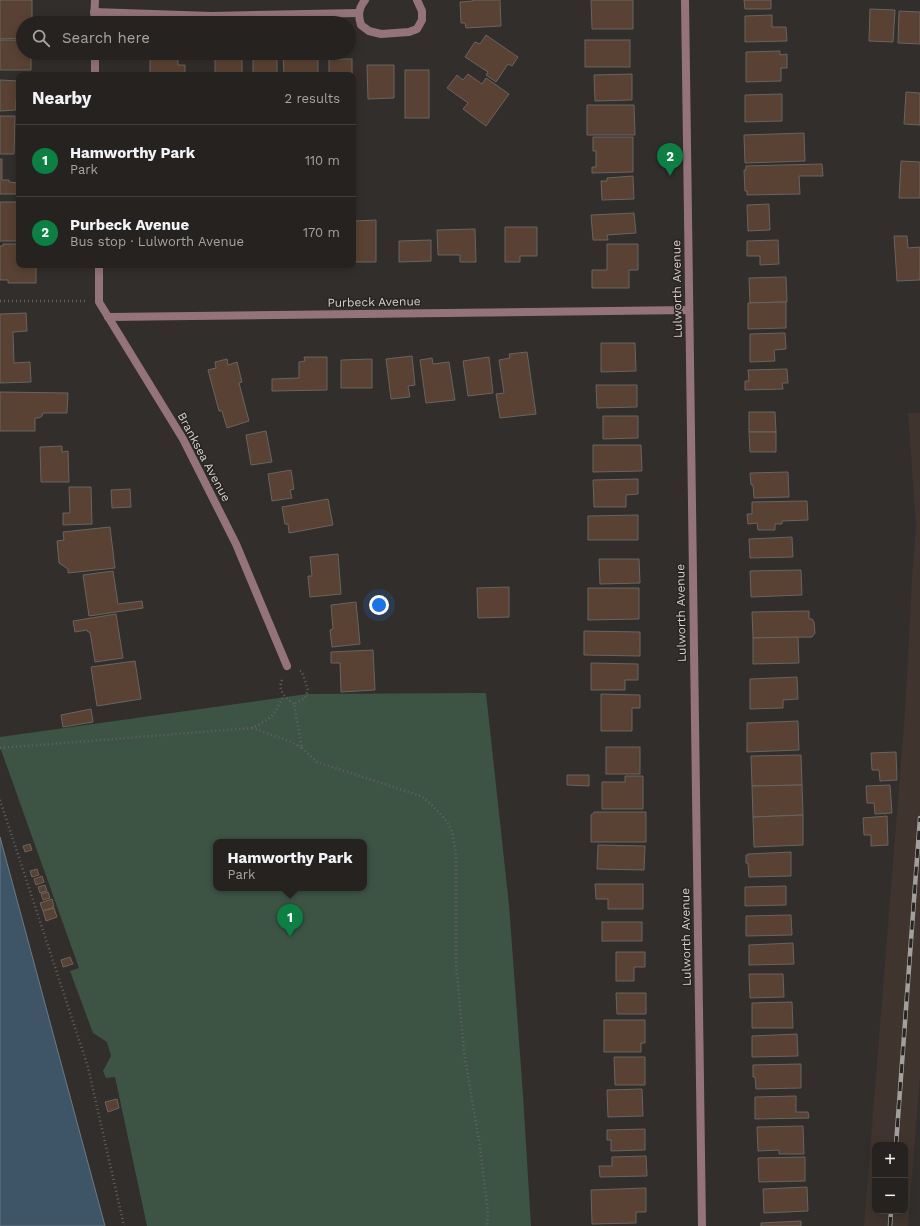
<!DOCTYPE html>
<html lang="en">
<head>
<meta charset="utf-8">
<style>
	body { margin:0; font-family:"Work Sans",sans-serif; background:#322f2d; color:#f1f3f6 }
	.controls { position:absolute; right:12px; bottom:12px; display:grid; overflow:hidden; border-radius:8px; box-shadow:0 2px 10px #0003 }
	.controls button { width:36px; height:36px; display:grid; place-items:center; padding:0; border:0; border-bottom:1px solid #423f3e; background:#262220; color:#f1f3f6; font:20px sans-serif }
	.you { position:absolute; left:379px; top:605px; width:14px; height:14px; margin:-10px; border:3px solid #fff; border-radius:50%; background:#1a73e8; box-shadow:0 0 0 6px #1a73e833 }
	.badge { display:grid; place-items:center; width:26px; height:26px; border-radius:50%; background:#0b8043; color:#fff; font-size:13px; font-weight:700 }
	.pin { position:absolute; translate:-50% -33px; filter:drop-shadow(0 1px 2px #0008) }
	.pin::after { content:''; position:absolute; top:21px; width:14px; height:12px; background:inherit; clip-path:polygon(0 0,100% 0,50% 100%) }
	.popup { position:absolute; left:213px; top:839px; width:154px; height:52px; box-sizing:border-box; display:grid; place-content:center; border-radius:8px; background:#262220; filter:drop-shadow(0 1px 3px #0005); font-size:13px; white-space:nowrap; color:#a4a4a5 }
	.popup b { font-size:15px; color:#f1f3f6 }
	.popup::after { content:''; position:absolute; left:50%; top:100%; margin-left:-8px; border:8px solid transparent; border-top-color:#262220 }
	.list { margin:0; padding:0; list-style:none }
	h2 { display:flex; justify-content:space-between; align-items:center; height:52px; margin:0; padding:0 16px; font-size:17px }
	h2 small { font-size:13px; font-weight:400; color:#a4a4a5 }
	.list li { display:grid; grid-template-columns:26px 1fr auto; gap:12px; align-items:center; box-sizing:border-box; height:72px; padding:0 16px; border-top:1px solid #423f3e }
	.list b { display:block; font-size:15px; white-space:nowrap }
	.list p { margin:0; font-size:13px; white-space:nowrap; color:#a4a4a5 }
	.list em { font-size:13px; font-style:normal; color:#a4a4a5 }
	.icon { flex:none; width:22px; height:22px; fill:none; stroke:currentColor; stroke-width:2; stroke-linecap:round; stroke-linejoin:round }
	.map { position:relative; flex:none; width:920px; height:1226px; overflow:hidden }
	.search { position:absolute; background:#262220; box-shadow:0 2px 10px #0003; left:16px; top:16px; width:340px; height:44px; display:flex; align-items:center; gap:10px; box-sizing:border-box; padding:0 14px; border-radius:22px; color:#a4a4a5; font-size:15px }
	.panel { position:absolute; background:#262220; box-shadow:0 2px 10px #0003; left:16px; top:72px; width:340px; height:196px; border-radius:8px }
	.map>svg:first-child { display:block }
	.built { fill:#3f352e; fill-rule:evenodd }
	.green { fill:#3d5445; fill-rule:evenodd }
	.water { fill:#3e5567; stroke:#6b7a86 }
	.building { fill:#594233; stroke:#696460 }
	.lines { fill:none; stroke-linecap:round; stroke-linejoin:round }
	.path { stroke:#666260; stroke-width:2.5; stroke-dasharray:1 3; stroke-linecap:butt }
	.minor { stroke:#95737b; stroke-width:8 }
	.rail-casing { stroke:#a2a09d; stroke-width:4.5 }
	.rail { stroke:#282421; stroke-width:3; stroke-dasharray:9; stroke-linecap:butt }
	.labels { text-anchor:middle; stroke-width:3; stroke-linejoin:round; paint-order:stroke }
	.street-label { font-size:12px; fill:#d3d1cf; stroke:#282421 }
</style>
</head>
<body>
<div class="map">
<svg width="920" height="1226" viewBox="0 0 920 1226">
	<rect width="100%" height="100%" fill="#322e2b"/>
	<path class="built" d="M908,413H920V1076L908,1226H864L905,713L912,579L916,525ZM875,1145H905V1211H875Z"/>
	<path class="green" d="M486,693L509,905L523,1095L531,1226H147L115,1077L106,1078L103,1071L111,1056L107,1042L93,1033L70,971L79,968L0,747V737L307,694ZM216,842H364V888H216Z"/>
	<path class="water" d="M0,837L105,1226H0Z"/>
	<g class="building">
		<path d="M0,0H32V23H23V38L0,39Z"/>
		<path d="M473,0H500L501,26L466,28L465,23H461L460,2L473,1Z"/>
		<path d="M591,0H633V29H592Z"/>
		<path d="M744,0H771V9H745Z"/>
		<path d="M870,9L895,10L893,42L869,41Z"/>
		<path d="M899,11L920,12V44L898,43Z"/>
		<path d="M772,15V27H786L787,41L745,42V16Z"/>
		<path d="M486,35L518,57L512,66L508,64L496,82L486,75L488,72L465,57L475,42L480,44Z"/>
		<path d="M0,40H22L21,51H23V53H31V70H0Z"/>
		<rect x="585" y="40" width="45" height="27"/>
		<path d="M780,51V55L787,54V68H781V81L746,82V52Z"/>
		<path d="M150,53H178V65H185V75H150Z"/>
		<path d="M215,53H226V58H242V75H215Z"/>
		<path d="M283,54H318V75H284Z"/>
		<rect x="253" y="56" width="24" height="19"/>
		<rect x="329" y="59" width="23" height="16"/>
		<path d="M367,65H394V98L368,99Z"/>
		<rect x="405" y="70" width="24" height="48"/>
		<path d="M468,74L482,84L486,78L509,94L486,126L463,109L468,103L447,88L457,75L463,80Z"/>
		<path d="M632,74V100L595,101L594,75Z"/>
		<path d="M0,80L19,81V100H16V110L0,111Z"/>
		<path d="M906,92L920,93V125L904,124Z"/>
		<path d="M782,94V121L745,122V95Z"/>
		<path d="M587,105H634L635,135H587Z"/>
		<path d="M0,116H15L14,154H0Z"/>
		<path d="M804,133L805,161L745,163L744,135Z"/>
		<path d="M593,137H633V172L592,173V167H596V151H593Z"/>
		<path d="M0,159H2V180H9V182L19,183V194H0Z"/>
		<path d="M901,161L920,162V198H899Z"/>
		<path d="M822,164L823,176H799L800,194L747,195V191H745L744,170H746V166Z"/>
		<path d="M633,176L634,199L602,200L601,181H607V178Z"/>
		<rect x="0" y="202" width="19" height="39"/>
		<path d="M769,204L770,230L748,231L747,205Z"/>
		<path d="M634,213L636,233L607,235L608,240H593L591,215Z"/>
		<path d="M376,220V262H353V221Z"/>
		<path d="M505,227H537V256H520V262H505Z"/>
		<path d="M475,229L476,262H460V255H438L437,230Z"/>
		<path d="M894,236H907L908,248L920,247V280L897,281Z"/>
		<path d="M431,240V261L399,262V241Z"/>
		<path d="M778,240L779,264L760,265V256H747V241Z"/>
		<path d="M3,244H19V265H36V283H8V280H0V246H3Z"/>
		<path d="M607,244H638V270H629V288H592V270H607Z"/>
		<path d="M786,277L787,302L750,303L749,278Z"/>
		<path d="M786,302V328L748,329V303Z"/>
		<path d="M26,313L27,331L13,332L14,363L30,362L31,382L0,383V314Z"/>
		<path d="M785,333L786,349L774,350L775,361L750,362V334Z"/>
		<path d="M601,343H635L636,371L601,372Z"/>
		<path d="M527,352L536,414L500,418L496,394L504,393L499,360L510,358L509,354Z"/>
		<path d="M412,356L415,385L408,386L410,397L391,399L386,359Z"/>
		<path d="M304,357H327V390L272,391V379L299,378V362L305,361Z"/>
		<path d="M489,357L493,393L468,396L463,361Z"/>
		<path d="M432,358L433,364L449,362L455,400L426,403L420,360Z"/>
		<path d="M227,359L228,365L237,362L242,382L239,383L249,421L227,428L222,411H219L208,370L216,368L215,362Z"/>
		<path d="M372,359V388H341V360Z"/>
		<path d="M787,369L788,383H782L783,389L745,390V381H749L748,370Z"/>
		<path d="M596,385H637V407L597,408Z"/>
		<path d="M0,392L68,393L67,413H43L42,416L39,418H35V431H0Z"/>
		<path d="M749,412H775L776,432H749Z"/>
		<path d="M603,416H638V438L603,439Z"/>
		<path d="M266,431L272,462L251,465L246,435Z"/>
		<path d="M749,432H776V452H750Z"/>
		<path d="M593,445H641L642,471L593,472Z"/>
		<path d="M62,446V452L68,451L69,482H41L40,447Z"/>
		<path d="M291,470L294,489L290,490L292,498L272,501L268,474Z"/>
		<path d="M788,472L789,497L754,498L753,485H751L750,473Z"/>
		<path d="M638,479V494L626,495V507H594L593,480Z"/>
		<path d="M69,487H91L92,524L63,525V513H70Z"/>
		<path d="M130,489L131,507L112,508L111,490Z"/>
		<path d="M328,499L333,525L289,533L288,524H285L282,507Z"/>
		<path d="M807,501L808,520L782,521V524H775V530H758L757,523L748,524L747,514H752V502Z"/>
		<path d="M638,515V540H588V516Z"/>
		<path d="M110,527L115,568L68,573V569L59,563L57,541L64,540L63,532Z"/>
		<path d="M792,537L793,557L750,558L749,539Z"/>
		<path d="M338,554L341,594L310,597L308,576H312L310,557Z"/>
		<path d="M599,559H639L640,583L600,584Z"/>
		<path d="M801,570L802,595L751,597L750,571Z"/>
		<path d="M113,571L118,604L142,601L143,608L89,616L83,575Z"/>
		<path d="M509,587V617L478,618L477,588Z"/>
		<path d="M588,588H639V619L588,620Z"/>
		<path d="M356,602L360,644L332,647L330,630L333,629L331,605Z"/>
		<path d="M809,611V619H812L814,622L815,633L812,637L753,638L752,612Z"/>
		<path d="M116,614L123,658L95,662L90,632H88L87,630L75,632L73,621Z"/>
		<path d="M584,631L640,632V656L584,655Z"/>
		<path d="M798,637L799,663L753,664V638Z"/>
		<path d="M373,650L375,690L341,692L340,663H331V652Z"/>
		<path d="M135,661L141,699L97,706L91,667Z"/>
		<path d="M591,663L638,664V680H625V690H591Z"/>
		<path d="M797,677L798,699L783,700V708L750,709V679Z"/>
		<path d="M601,694L640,695V708H632V731H601Z"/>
		<path d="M91,709L93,722L63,727L61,715Z"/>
		<path d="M798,721L799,750L747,752V723Z"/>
		<rect x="606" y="747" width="34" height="27"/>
		<path d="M896,752L897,780L880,781L879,770H872L871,753Z"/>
		<path d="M801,755L802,785L752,786L751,756Z"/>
		<path d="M567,775H589V786L567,785Z"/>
		<path d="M625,776H643V809H602V782H625Z"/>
		<path d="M802,785L803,815L753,817L752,786Z"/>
		<path d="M890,785L892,813L875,814L874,803H867L866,786Z"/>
		<path d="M594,812H646V842H591V815L593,814Z"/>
		<path d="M803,815V845L754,847L753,817Z"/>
		<path d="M887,816L888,845L871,846V835H864L863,818Z"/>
		<path d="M30,844L32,850L25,852L23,846Z"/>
		<path d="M598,845L645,846L644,870L597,869Z"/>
		<path d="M791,852V876L749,877L748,863H746V855H748V854Z"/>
		<path d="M37,869L39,875L32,877L30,871Z"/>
		<path d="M42,876L44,882L36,885L34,879Z"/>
		<path d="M595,884H643V909H608V899H596Z"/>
		<path d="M45,885L47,891L40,893L38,887Z"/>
		<path d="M786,886V905L745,906V887Z"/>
		<path d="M48,892L50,898L43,900L41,894Z"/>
		<path d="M52,899L54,907L43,911L40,903Z"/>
		<path d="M54,908L57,917L46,921L43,911Z"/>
		<path d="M791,915L792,935L746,936V916Z"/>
		<rect x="602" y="922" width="40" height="19"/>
		<path d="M793,943L794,964L749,965V945Z"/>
		<path d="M616,952H645V967H634V981H616Z"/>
		<path d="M70,957L73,964L63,967L61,960Z"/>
		<path d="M749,974H783L784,997L750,998Z"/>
		<path d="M616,993H646V1014H617Z"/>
		<path d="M792,1002L793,1028H752V1003Z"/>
		<path d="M604,1020H645V1043H641V1052H604Z"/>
		<path d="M797,1034L798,1056L752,1057V1036Z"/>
		<path d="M614,1057H645V1085H615Z"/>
		<path d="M801,1064V1088L756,1089L755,1077H753V1065Z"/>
		<path d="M642,1089L643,1116L608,1117L607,1090Z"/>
		<path d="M796,1096V1112H808L809,1118L755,1119V1097Z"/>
		<path d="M117,1099L119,1108L108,1112L105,1102Z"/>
		<path d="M803,1126L804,1154H779V1150L758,1151L757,1127Z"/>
		<path d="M645,1129V1150L611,1151V1140H607V1130Z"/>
		<path d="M646,1156L647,1176L600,1177L599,1166H612V1157Z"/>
		<path d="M805,1157V1181L759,1182L758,1158Z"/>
		<path d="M807,1187L808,1211L764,1213L763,1189Z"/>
		<path d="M646,1188V1212H636V1223L592,1224L591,1190Z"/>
		<path d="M801,1221V1226H761V1223Z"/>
	</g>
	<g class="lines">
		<g class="path">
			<path d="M0,301H85"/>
			<path d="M282,680C277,690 286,699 294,704"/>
			<path d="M252,728L289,741L302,748L294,704L305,698L308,690L302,672L300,671"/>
			<path d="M0,748L252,728C271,719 275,715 283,696"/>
			<path d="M302,748L317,762L421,796L431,804L445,819L452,831L456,855V962L464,1052L480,1147L488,1213L487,1226"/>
			<path d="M0,800L88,1067L124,1226"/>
		</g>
		<g class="minor">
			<path d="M365,0C358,9 358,15 361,25L369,31L381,34L409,32L417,29L422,20V11L417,0"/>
			<path d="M685,0L702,1226"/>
			<path d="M94,12L211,16L358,13"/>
			<path d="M94,23L95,0"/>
			<path d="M95,53V75"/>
			<path d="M99,265V302L183,439L236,544L287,666"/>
			<path d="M108,317L689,310"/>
		</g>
		<g class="rail-casing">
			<g id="rail">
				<path d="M896,1145L920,818"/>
				<path d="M890,1226L891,1211"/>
			</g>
		</g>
		<use href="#rail" class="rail"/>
	</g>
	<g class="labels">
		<g class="street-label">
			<text transform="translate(677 289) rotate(-91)" y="4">Lulworth Avenue</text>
			<text transform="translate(374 302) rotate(-1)" y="4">Purbeck Avenue</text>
			<text transform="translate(204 457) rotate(62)" y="4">Branksea Avenue</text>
			<text transform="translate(681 613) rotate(-91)" y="4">Lulworth Avenue</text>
			<text transform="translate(686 937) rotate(-91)" y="4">Lulworth Avenue</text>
		</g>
	</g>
</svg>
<div class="controls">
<button>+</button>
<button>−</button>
</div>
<div class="you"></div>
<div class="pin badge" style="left:290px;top:937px">1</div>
<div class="popup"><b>Hamworthy Park</b>Park</div>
<div class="pin badge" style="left:670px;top:176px">2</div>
<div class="search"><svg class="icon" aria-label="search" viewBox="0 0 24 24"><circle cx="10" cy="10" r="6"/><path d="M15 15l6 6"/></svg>Search here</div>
<section class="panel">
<h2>Nearby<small>2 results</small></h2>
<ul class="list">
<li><span class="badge">1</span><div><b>Hamworthy Park</b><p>Park</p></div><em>110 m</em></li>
<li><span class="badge">2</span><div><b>Purbeck Avenue</b><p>Bus stop · Lulworth Avenue</p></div><em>170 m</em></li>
</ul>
</section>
</div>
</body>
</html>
